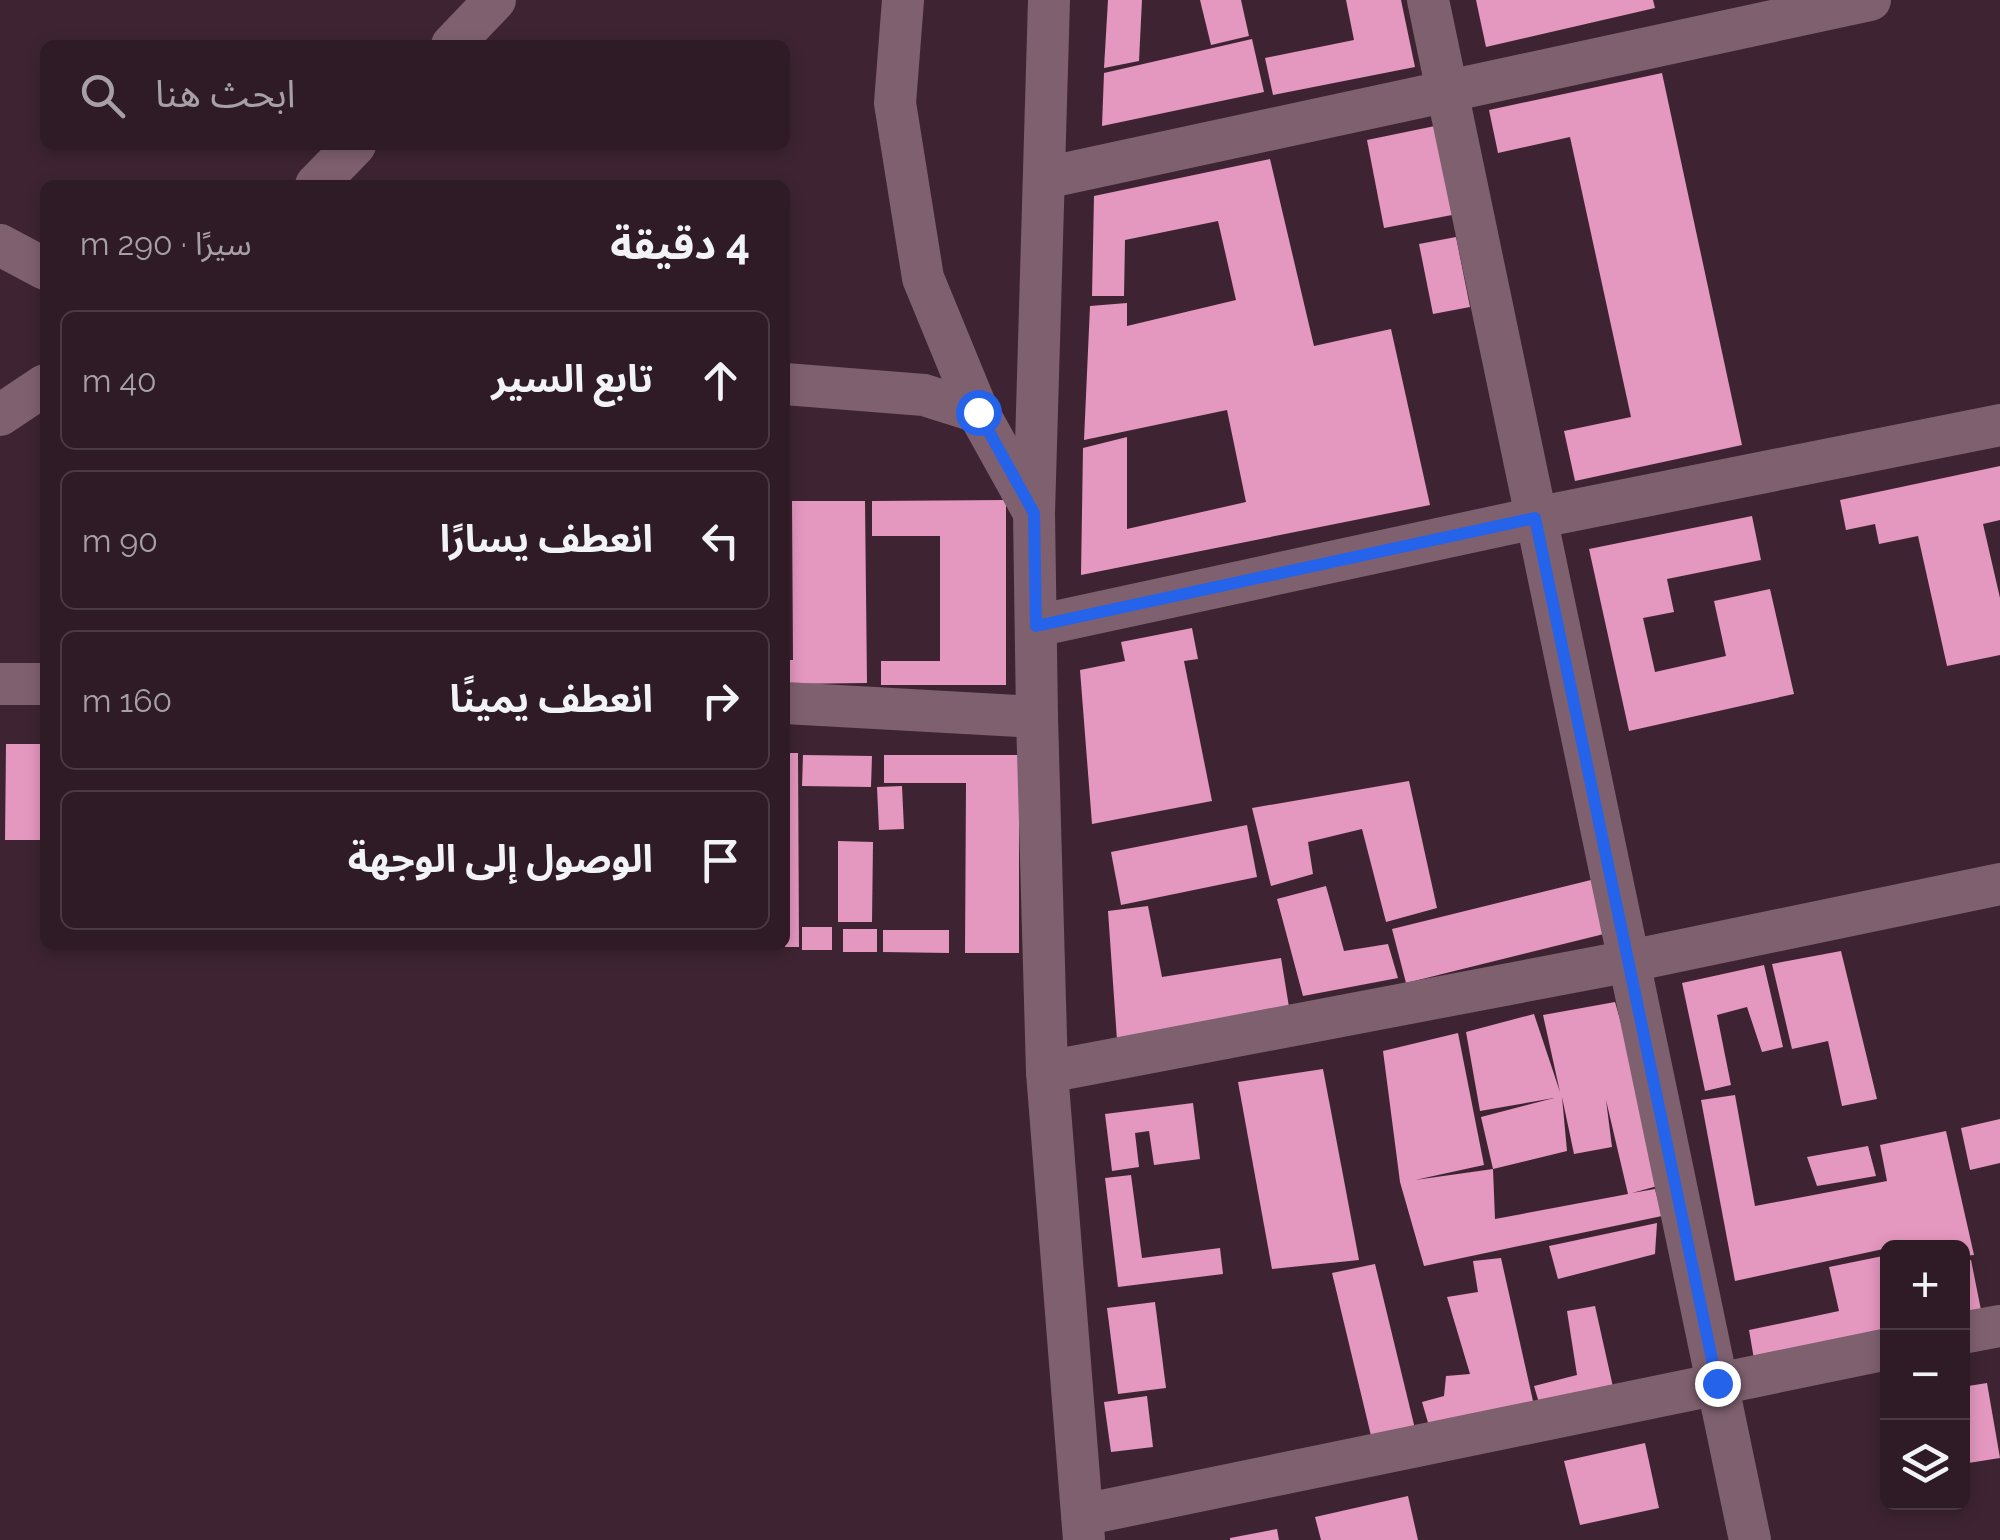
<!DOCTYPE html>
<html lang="ar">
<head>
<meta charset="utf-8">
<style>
	body { margin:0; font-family:Raleway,"Noto Sans Arabic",sans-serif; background:#36242e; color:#f1f3f6; direction:rtl }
	.controls { position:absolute; right:30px; bottom:30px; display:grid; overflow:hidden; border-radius:15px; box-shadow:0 5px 15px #0003 }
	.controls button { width:90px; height:90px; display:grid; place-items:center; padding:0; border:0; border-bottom:2px solid #493943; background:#2e1b26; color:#f1f3f6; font:50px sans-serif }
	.stop { position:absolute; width:30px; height:30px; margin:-22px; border:8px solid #2563eb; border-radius:50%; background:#fff }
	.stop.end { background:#2563eb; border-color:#fff; box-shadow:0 2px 10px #0008 }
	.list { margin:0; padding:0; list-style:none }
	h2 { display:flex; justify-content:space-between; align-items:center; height:130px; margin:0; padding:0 40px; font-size:42px }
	h2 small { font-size:32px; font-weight:400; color:#a7a1a7 }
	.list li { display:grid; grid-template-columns:65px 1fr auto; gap:30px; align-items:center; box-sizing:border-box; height:140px; margin:0 20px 20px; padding:0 20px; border:2px solid #493943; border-radius:15px }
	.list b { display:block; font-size:38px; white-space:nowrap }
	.list em { font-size:32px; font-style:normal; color:#a7a1a7 }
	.icon { flex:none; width:55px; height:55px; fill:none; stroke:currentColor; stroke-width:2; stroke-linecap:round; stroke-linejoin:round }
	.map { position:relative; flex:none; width:2000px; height:1540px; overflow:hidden; direction:ltr }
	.search { position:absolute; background:#2e1b26; box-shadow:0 5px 15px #0003; left:40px; top:40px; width:750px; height:110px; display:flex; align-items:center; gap:25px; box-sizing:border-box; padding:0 35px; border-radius:15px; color:#a7a1a7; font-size:38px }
	.panel { position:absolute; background:#2e1b26; box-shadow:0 5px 15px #0003; left:40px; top:180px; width:750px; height:770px; border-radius:15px; direction:rtl }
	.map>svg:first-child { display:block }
	.building { fill:#e497bf }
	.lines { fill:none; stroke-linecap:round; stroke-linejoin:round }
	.minor { stroke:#7f606f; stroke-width:42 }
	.route { stroke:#2563eb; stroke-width:12 }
</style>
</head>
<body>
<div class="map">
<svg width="2000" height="1540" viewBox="0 0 2000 1540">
	<rect width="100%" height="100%" fill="#3e2432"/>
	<g class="building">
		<path d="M1108,0H1142L1139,61L1104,68Z"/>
		<path d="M1200,0H1241L1249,36L1211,45Z"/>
		<path d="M1346,0H1401L1415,67L1273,95L1265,58L1354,40Z"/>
		<path d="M1476,0H1653L1655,8L1486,47Z"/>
		<path d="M1252,39L1264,92L1102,126L1104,73Z"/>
		<path d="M1662,73L1742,445L1575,481L1564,431L1631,417L1570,137L1498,153L1489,110Z"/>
		<path d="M1435,126L1452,215L1384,228L1367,140Z"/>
		<path d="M1270,159L1314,346L1391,329L1430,505L1081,575L1083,448L1127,437V529L1246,502L1227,410L1084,440L1090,306L1127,303V326L1236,300L1218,221L1125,240L1124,296H1092L1094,196Z"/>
		<path d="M1456,237L1470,307L1433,314L1419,244Z"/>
		<path d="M2000,466V520L1983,524L2000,598V655L1947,666L1918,536L1879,544L1875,524L1846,530L1840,500Z"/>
		<path d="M1006,500V685H881V661H940V536H872V501Z"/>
		<path d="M792,501H865L867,683L785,684V660H793Z"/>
		<path d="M1752,516L1761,560L1667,579L1674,612L1643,618L1655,672L1726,656L1714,601L1770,589L1794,694L1629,731L1589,549Z"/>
		<path d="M1192,628L1198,659L1184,661L1212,801L1092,824L1080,670L1125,661L1121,642Z"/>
		<path d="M6,744H45L41,840H5Z"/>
		<path d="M785,753H798L799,947H785Z"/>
		<path d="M803,755L872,756L871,787L802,786Z"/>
		<path d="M884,755H1019V953H965L966,783H884Z"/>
		<path d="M1409,781L1437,908L1386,922L1362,829L1308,842L1313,874L1271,886L1252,808Z"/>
		<path d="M902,786L904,829L879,830L877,787Z"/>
		<path d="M1247,825L1257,877L1121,905L1111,852Z"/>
		<path d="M838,841L873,842L872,922H838Z"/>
		<path d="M1595,879L1608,933L1406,983L1392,929Z"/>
		<path d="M1326,886L1344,951L1388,944L1398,978L1303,996L1277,899Z"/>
		<path d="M1148,906L1162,977L1281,958L1289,1007L1117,1040L1108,911Z"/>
		<rect x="802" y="927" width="30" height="23"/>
		<rect x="843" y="929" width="34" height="23"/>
		<path d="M883,930H949V953L883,952Z"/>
		<path d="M1841,951L1877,1099L1842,1106L1828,1041L1792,1049L1772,964Z"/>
		<path d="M1764,965L1783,1047L1762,1052L1747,1007L1717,1015L1731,1085L1705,1091L1682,983Z"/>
		<path d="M1615,1002L1637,1078L1661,1185L1632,1193L1655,1189L1662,1216L1424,1266L1400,1182L1383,1051L1458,1033L1484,1165L1415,1180L1493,1169L1495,1219L1628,1194L1606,1100L1612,1147L1574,1154L1562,1097L1567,1151L1493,1169L1481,1117L1554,1098L1480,1111L1466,1032L1534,1014L1560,1092L1543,1015Z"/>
		<path d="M1323,1069L1359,1260L1272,1269L1238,1082Z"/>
		<path d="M1735,1095L1755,1206L1887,1181L1880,1145L1946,1131L1974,1255L1962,1256V1248H1888L1735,1281L1701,1100Z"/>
		<path d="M1193,1103L1200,1159L1154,1165L1149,1131L1135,1133L1139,1167L1112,1171L1105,1114Z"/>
		<path d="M2000,1119V1163L1970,1170L1961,1128Z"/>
		<path d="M1868,1146L1876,1176L1817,1186L1807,1157Z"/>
		<path d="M1131,1175L1142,1258L1220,1248L1223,1274L1118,1287L1105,1178Z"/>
		<path d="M1657,1223L1655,1254L1558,1279L1549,1246Z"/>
		<path d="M1888,1255V1340L1755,1365L1749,1330L1839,1311L1829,1267Z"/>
		<path d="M1501,1258L1535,1410L1431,1433L1422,1402L1444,1396L1446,1376L1470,1374L1447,1297L1478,1292L1473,1261Z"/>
		<path d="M1971,1260L1983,1320L1962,1323V1261Z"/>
		<path d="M1375,1264L1416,1433L1373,1444L1332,1273Z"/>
		<path d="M1155,1302L1166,1388L1118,1394L1107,1308Z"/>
		<path d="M1595,1306L1615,1396L1542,1413L1534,1386L1577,1375L1567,1311Z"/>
		<path d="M1987,1383L2000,1458L1962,1464V1387Z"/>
		<path d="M1147,1396L1153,1447L1111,1452L1104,1402Z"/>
		<path d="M1645,1443L1659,1508L1580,1525L1564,1461Z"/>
		<path d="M1408,1496L1418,1540H1321L1315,1517Z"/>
		<path d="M1277,1529L1279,1540H1230V1538Z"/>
	</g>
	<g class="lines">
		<g class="minor">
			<path d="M903,0L895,103L923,278L978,412"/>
			<path d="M1049,0L1034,513L1037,717L1047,1072L1084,1540"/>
			<path d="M1428,0L1750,1540"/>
			<path d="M452,45L495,0"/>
			<path d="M1045,178L1870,0"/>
			<path d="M316,185L355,145"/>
			<path d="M0,245L45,269"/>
			<path d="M785,384L924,395L978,412L1033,511"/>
			<path d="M0,415L45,385"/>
			<path d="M1036,626L1535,518L2000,425"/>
			<path d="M0,684H45"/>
			<path d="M785,703L1037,717"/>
			<path d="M1047,1072L1630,961L2000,884"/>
			<path d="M1962,1333L2000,1326"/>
			<path d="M1082,1515L1888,1349"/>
		</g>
	</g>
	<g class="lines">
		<path class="route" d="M978,412L1034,513L1036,626L1535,518L1717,1383"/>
	</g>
</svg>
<div class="controls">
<button>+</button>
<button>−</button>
<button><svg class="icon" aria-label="layers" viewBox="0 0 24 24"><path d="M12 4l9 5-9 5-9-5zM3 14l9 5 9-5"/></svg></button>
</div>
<div class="stop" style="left:978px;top:412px"></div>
<div class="stop end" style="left:1717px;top:1383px"></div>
<div class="search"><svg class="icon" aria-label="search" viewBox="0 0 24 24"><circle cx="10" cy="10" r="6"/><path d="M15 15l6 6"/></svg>ابحث هنا</div>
<section class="panel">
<h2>4 دقيقة<small>سيرًا · 290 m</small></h2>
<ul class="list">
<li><svg class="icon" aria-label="ahead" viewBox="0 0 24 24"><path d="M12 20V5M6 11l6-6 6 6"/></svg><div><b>تابع السير</b></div><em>40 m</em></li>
<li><svg class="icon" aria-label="left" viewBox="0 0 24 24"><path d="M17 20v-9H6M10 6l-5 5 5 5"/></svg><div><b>انعطف يسارًا</b></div><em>90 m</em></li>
<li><svg class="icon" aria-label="right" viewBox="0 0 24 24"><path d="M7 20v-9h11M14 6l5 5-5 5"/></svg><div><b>انعطف يمينًا</b></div><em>160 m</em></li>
<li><svg class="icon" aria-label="arrive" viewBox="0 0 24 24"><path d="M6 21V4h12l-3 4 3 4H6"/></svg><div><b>الوصول إلى الوجهة</b></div></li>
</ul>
</section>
</div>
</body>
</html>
